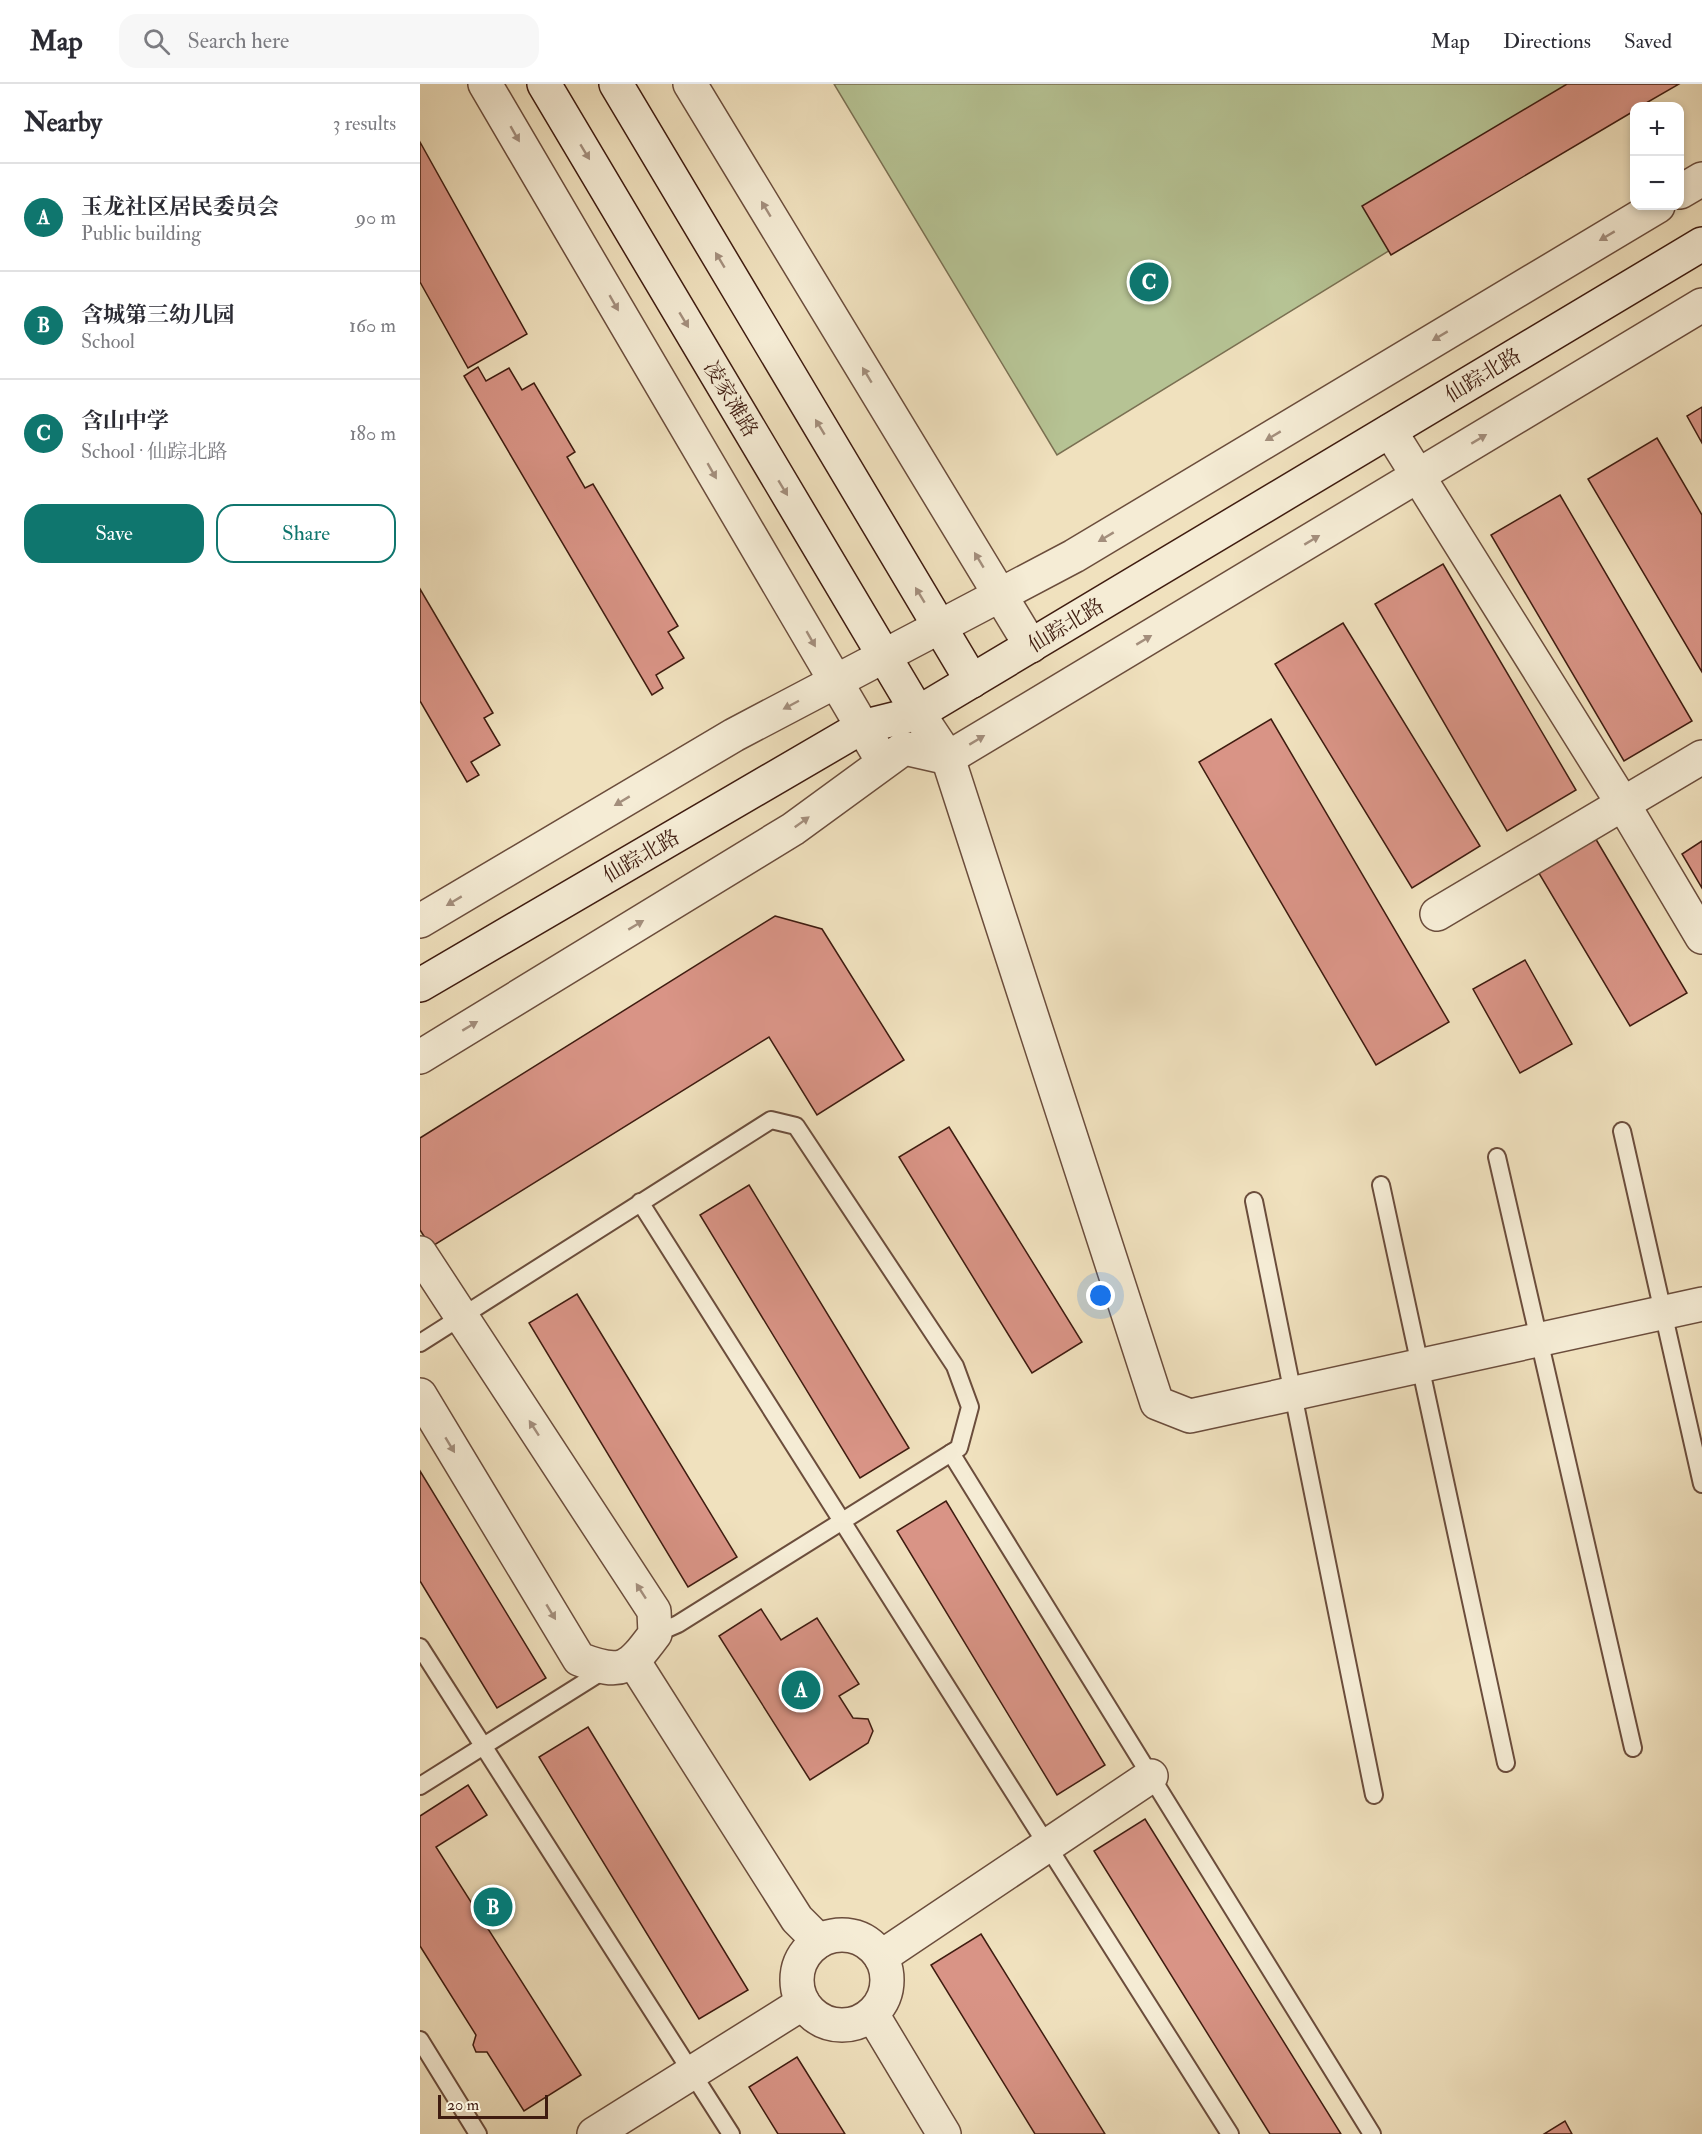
<!DOCTYPE html>
<html lang="en">
<head>
<meta charset="utf-8">
<style>
	body { margin:0; font-family:"IM FELL Double Pica","Noto Serif SC",serif; background:#f7f7f7; color:#2b2b33 }
	.controls { position:absolute; right:18px; top:18px; display:grid; overflow:hidden; border-radius:12px; box-shadow:0 3px 9px #0003 }
	.controls button { width:54px; height:54px; display:grid; place-items:center; padding:0; border:0; border-bottom:2px solid #e1e1e2; background:#fff; color:#2b2b33; font:30px sans-serif }
	.scale { position:absolute; left:18px; bottom:15px; width:110px; box-sizing:border-box; padding-left:6px; border:3px solid #3f1c10; border-top:0; font-size:16px; line-height:21px; white-space:nowrap; color:#3f1c10; -webkit-text-stroke:4px #f5ecd5; paint-order:stroke }
	.you { position:absolute; left:681px; top:1212px; width:21px; height:21px; margin:-15px; border:4px solid #fff; border-radius:50%; background:#1a73e8; box-shadow:0 0 0 9px #1a73e833 }
	.badge { display:grid; place-items:center; width:39px; height:39px; border-radius:50%; background:#0f766e; color:#fff; font-size:20px; font-weight:700 }
	.pin { position:absolute; translate:-50% -50%; border:3px solid #fff; box-shadow:0 2px 6px #0006 }
	.list { margin:0; padding:0; list-style:none }
	h2 { display:flex; justify-content:space-between; align-items:center; height:78px; margin:0; padding:0 24px; font-size:26px }
	h2 small { font-size:20px; font-weight:400; color:#7c7c81 }
	.list li { display:grid; grid-template-columns:39px 1fr auto; gap:18px; align-items:center; box-sizing:border-box; height:108px; padding:0 24px; border-top:2px solid #e1e1e2 }
	.list b { display:block; font-size:22px; white-space:nowrap }
	.list p { margin:0; font-size:20px; white-space:nowrap; color:#7c7c81 }
	.list em { font-size:20px; font-style:normal; color:#7c7c81 }
	.actions { display:flex; gap:12px; padding:18px 24px }
	.actions a { flex:1; padding:14px 0; border:2px solid #0f766e; border-radius:18px; text-align:center; font-size:21px; color:#0f766e }
	.actions .main { background:#0f766e; color:#fff }
	.icon { flex:none; width:33px; height:33px; fill:none; stroke:currentColor; stroke-width:2; stroke-linecap:round; stroke-linejoin:round }
	.map { position:relative; flex:none; width:1282px; height:2050px; overflow:hidden }
	header { display:flex; align-items:center; gap:36px; box-sizing:border-box; height:84px; padding:0 30px; background:#fff; border-bottom:2px solid #e1e1e2 }
	header strong { font-size:28px }
	nav { display:flex; gap:33px; margin-inline-start:auto; font-size:21px }
	.search { width:420px; height:54px; background:#f7f7f7; display:flex; align-items:center; gap:15px; box-sizing:border-box; padding:0 21px; border-radius:18px; color:#7c7c81; font-size:22px }
	main { display:flex }
	aside { flex:1; background:#fff }
	.map>svg:first-child { display:block }
	.green { fill:#b6c394; stroke:#7a7052; stroke-width:1.5 }
	.building { fill:#d99486; stroke:#3f1c10; stroke-width:1.5 }
	.lines { fill:none; stroke-linecap:round; stroke-linejoin:round }
	.service-casing { stroke:#6b4d3c; stroke-width:20 }
	.minor-casing { stroke:#6b4d3c; stroke-width:36 }
	.secondary-casing { stroke:#3f1c10; stroke-width:36 }
	.service { stroke:#f5ecd5; stroke-width:16 }
	.minor { stroke:#f5ecd5; stroke-width:33 }
	.secondary { stroke:#f5ecd5; stroke-width:33 }
	.oneway { fill:#a38e7c }
	.labels { text-anchor:middle; stroke-width:4.5; stroke-linejoin:round; paint-order:stroke }
	.street-label { font-size:21px; fill:#3f1c10; stroke:#f5ecd5 }
</style>
</head>
<body>
<header>
<strong>Map</strong>
<div class="search"><svg class="icon" aria-label="search" viewBox="0 0 24 24"><circle cx="10" cy="10" r="6"/><path d="M15 15l6 6"/></svg>Search here</div>
<nav><a>Map</a><a>Directions</a><a>Saved</a></nav>
</header>
<main>
<aside>
<h2>Nearby<small>3 results</small></h2>
<ul class="list">
<li><span class="badge">A</span><div><b>玉龙社区居民委员会</b><p>Public building</p></div><em>90 m</em></li>
<li><span class="badge">B</span><div><b>含城第三幼儿园</b><p>School</p></div><em>160 m</em></li>
<li><span class="badge">C</span><div><b>含山中学</b><p>School · 仙踪北路</p></div><em>180 m</em></li>
</ul>
<div class="actions"><a class="main">Save</a><a>Share</a></div>
</aside>
<div class="map">
<svg width="1282" height="2050" viewBox="0 0 1282 2050">
	<rect width="100%" height="100%" fill="#f0e1be"/>
	<filter id="stains"><feTurbulence type="fractalNoise" baseFrequency=".00333" numOctaves="4"/><feColorMatrix values="0 0 0 0 .2 0 0 0 0 .09 0 0 0 0 .02 0 0 0 .5 -.17"/></filter>
	<radialGradient id="worn" r=".72"><stop offset=".6" stop-color="#630" stop-opacity="0"/><stop offset="1" stop-color="#630" stop-opacity=".3"/></radialGradient>
	<path class="green" d="M414,0H1240L637,371Z"/>
	<g class="building">
		<path d="M1147,0H1259L1221,22H1214V27L971,171L942,122Z"/>
		<path d="M0,58L107,250L48,284L0,198Z"/>
		<path d="M58,283L66,297L89,284L102,306L114,299L155,368L147,373L165,404L173,400L258,542L248,548L264,574L236,591L243,604L232,611L44,292Z"/>
		<path d="M1282,323V359L1267,332Z"/>
		<path d="M1237,354L1282,431V588L1168,395Z"/>
		<path d="M1140,411L1272,637L1204,677L1071,451Z"/>
		<path d="M1023,480L1156,706L1087,747L955,520Z"/>
		<path d="M0,505L73,629L64,634L80,661L51,678L59,691L47,698L0,617Z"/>
		<path d="M923,539L1060,762L992,804L855,580Z"/>
		<path d="M851,635L1029,938L956,981L779,678Z"/>
		<path d="M1174,752L1267,909L1210,942L1117,786Z"/>
		<path d="M1282,757V804L1262,770Z"/>
		<path d="M355,832L402,845L484,976L397,1031L349,953L11,1163L0,1146V1054Z"/>
		<path d="M1105,876L1152,960L1100,989L1053,905Z"/>
		<path d="M529,1043L662,1258L612,1289L479,1073Z"/>
		<path d="M329,1101L489,1364L440,1394L280,1131Z"/>
		<path d="M157,1210L317,1473L268,1503L109,1239Z"/>
		<path d="M0,1387L126,1594L77,1624L0,1497Z"/>
		<path d="M526,1417L685,1681L637,1711L477,1447Z"/>
		<path d="M341,1525L361,1556L397,1534L439,1600L419,1612L433,1634L448,1635L453,1647L448,1659L390,1696L299,1552Z"/>
		<path d="M168,1643L328,1906L279,1935L119,1673Z"/>
		<path d="M48,1701L67,1731L16,1763L161,1991L104,2027L67,1968H56L53,1961L56,1951L0,1862V1732Z"/>
		<path d="M725,1735L921,2050H850L674,1767Z"/>
		<path d="M561,1850L685,2050H615L511,1881Z"/>
		<path d="M377,1973L425,2050H358L329,2003Z"/>
		<path d="M1145,2037L1152,2050H1124Z"/>
	</g>
	<g class="lines">
		<g class="service-casing">
			<g id="service">
				<path d="M1202,1047L1282,1400"/>
				<path d="M1077,1073L1213,1664"/>
				<path d="M961,1101L1086,1679"/>
				<path d="M834,1117L954,1711"/>
				<path d="M220,1118L810,2050"/>
				<path d="M0,1259L351,1036L376,1042L535,1282L550,1323L539,1364L258,1540L235,1550"/>
				<path d="M531,1369L952,2050"/>
				<path d="M0,1563L311,2050"/>
				<path d="M0,1702L186,1585"/>
				<path d="M0,1956L58,2050"/>
			</g>
		</g>
		<g class="minor-casing">
			<g id="minor">
				<path d="M65,0L456,666"/>
				<path d="M270,0L611,562"/>
				<path d="M1260,108L1282,95"/>
				<path d="M970,347L1203,720L1282,853"/>
				<path d="M498,629L528,674L737,1319L770,1332L1282,1220"/>
				<path d="M1017,830L1282,673"/>
				<path d="M0,837L314,651L654,472L1238,122"/>
				<path d="M0,973L373,745L484,664L528,674L1282,221"/>
				<path d="M0,1169L234,1527L235,1550C209,1585 203,1592 159,1575L0,1311"/>
				<path d="M214,1578L377,1835L399,1857"/>
				<circle cx="422" cy="1896" r="45"/>
				<path d="M461,1873L731,1692"/>
				<path d="M452,1930L524,2050"/>
				<path d="M174,2050L383,1919"/>
			</g>
		</g>
		<g class="secondary-casing">
			<g id="secondary">
				<path d="M124,0L498,629"/>
				<path d="M196,0L552,597"/>
				<path d="M0,901L442,643L498,629L1282,160"/>
			</g>
		</g>
		<use href="#service" class="service"/>
		<use href="#minor" class="minor"/>
		<use href="#secondary" class="secondary"/>
	</g>
	<defs><path id="oneway-solid" d="M-6-.8H1V-3.2L6.5 0L1 3.2V.8H-6Z" transform="scale(1.5)"/></defs>
	<g class="oneway">
		<use href="#oneway-solid" transform="translate(95 50) rotate(60)"/>
		<use href="#oneway-solid" transform="translate(165 68) rotate(59)"/>
		<use href="#oneway-solid" transform="translate(346 125) rotate(-121)"/>
		<use href="#oneway-solid" transform="translate(1187 152) rotate(149)"/>
		<use href="#oneway-solid" transform="translate(300 176) rotate(-121)"/>
		<use href="#oneway-solid" transform="translate(194 219) rotate(60)"/>
		<use href="#oneway-solid" transform="translate(264 236) rotate(59)"/>
		<use href="#oneway-solid" transform="translate(1020 252) rotate(149)"/>
		<use href="#oneway-solid" transform="translate(447 291) rotate(-121)"/>
		<use href="#oneway-solid" transform="translate(400 343) rotate(-121)"/>
		<use href="#oneway-solid" transform="translate(853 352) rotate(149)"/>
		<use href="#oneway-solid" transform="translate(1059 355) rotate(-31)"/>
		<use href="#oneway-solid" transform="translate(292 387) rotate(60)"/>
		<use href="#oneway-solid" transform="translate(363 404) rotate(59)"/>
		<use href="#oneway-solid" transform="translate(686 453) rotate(149)"/>
		<use href="#oneway-solid" transform="translate(892 456) rotate(-31)"/>
		<use href="#oneway-solid" transform="translate(559 476) rotate(-121)"/>
		<use href="#oneway-solid" transform="translate(500 511) rotate(-121)"/>
		<use href="#oneway-solid" transform="translate(391 555) rotate(60)"/>
		<use href="#oneway-solid" transform="translate(724 556) rotate(-31)"/>
		<use href="#oneway-solid" transform="translate(371 621) rotate(152)"/>
		<use href="#oneway-solid" transform="translate(557 656) rotate(-31)"/>
		<use href="#oneway-solid" transform="translate(202 717) rotate(149)"/>
		<use href="#oneway-solid" transform="translate(382 738) rotate(-36)"/>
		<use href="#oneway-solid" transform="translate(34 817) rotate(149)"/>
		<use href="#oneway-solid" transform="translate(216 841) rotate(-31)"/>
		<use href="#oneway-solid" transform="translate(50 942) rotate(-31)"/>
		<use href="#oneway-solid" transform="translate(114 1344) rotate(-123)"/>
		<use href="#oneway-solid" transform="translate(30 1361) rotate(59)"/>
		<use href="#oneway-solid" transform="translate(221 1507) rotate(-123)"/>
		<use href="#oneway-solid" transform="translate(131 1528) rotate(59)"/>
	</g>
	<g class="labels">
		<g class="street-label">
			<text transform="translate(1063 291) rotate(-31)" y="7">仙踪北路</text>
			<text transform="translate(311 315) rotate(59)" y="7">凌家滩路</text>
			<text transform="translate(646 541) rotate(-31)" y="7">仙踪北路</text>
			<text transform="translate(221 772) rotate(-30)" y="7">仙踪北路</text>
		</g>
	</g>
	<rect width="100%" height="100%" filter="url(#stains)"/>
	<rect width="100%" height="100%" fill="url(#worn)"/>
</svg>
<div class="controls">
<button>+</button>
<button>−</button>
</div>
<div class="scale">20 m</div>
<div class="you"></div>
<div class="pin badge" style="left:381px;top:1606px">A</div>
<div class="pin badge" style="left:73px;top:1823px">B</div>
<div class="pin badge" style="left:729px;top:198px">C</div>
</div>
</main>
</body>
</html>
